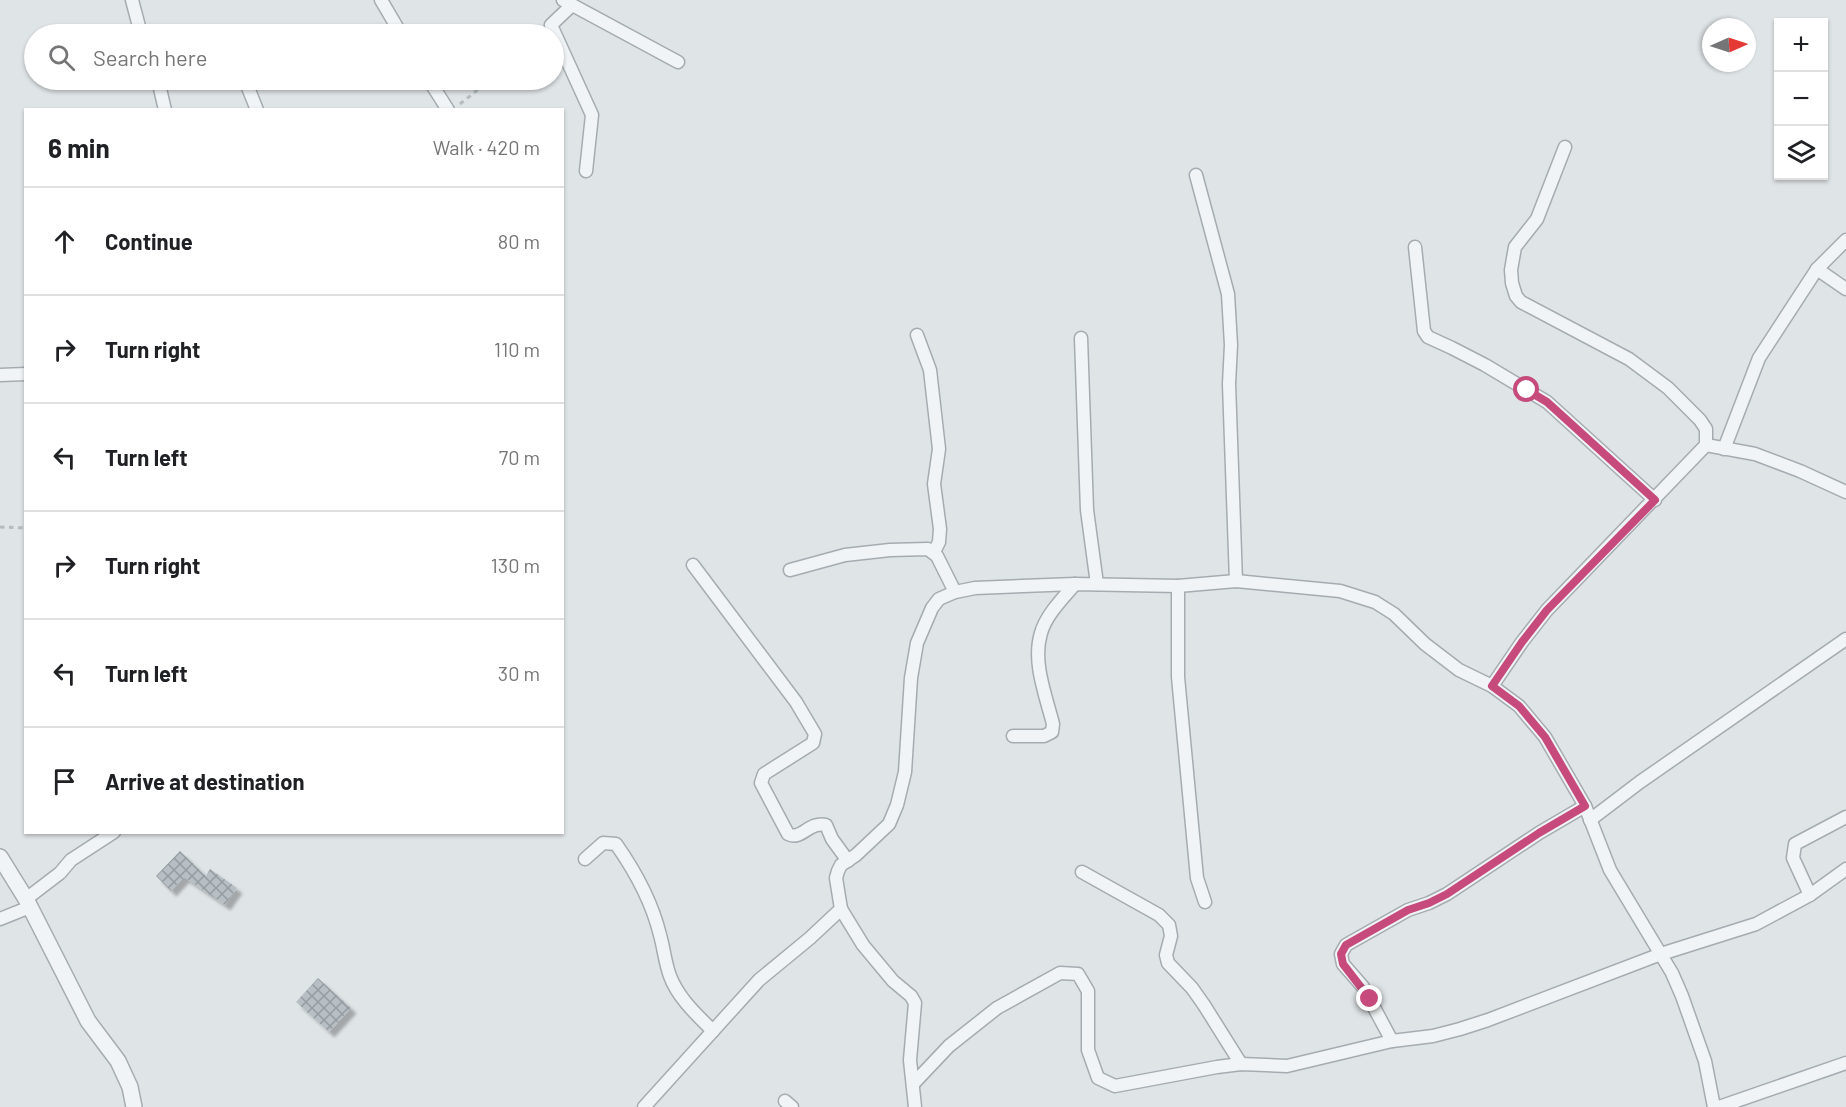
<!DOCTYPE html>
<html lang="en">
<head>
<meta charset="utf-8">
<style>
	body { margin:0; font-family:Barlow,sans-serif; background:#f6f6f6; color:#202124 }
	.controls { position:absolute; right:18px; top:18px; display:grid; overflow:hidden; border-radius:0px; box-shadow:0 2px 4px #0004 }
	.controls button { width:54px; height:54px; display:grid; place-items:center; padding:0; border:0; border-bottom:2px solid #e0e0e0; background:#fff; color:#202124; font:30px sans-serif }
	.compass { position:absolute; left:1702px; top:18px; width:54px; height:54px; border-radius:50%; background:#fff; box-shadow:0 2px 4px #0004; rotate:87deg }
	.stop { position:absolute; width:18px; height:18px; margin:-14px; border:4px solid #c64b7c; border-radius:50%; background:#fff }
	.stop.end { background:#c64b7c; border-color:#fff; box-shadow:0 2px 6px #0008 }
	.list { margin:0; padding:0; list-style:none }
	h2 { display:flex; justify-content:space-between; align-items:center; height:78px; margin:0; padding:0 24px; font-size:26px }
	h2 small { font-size:20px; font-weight:400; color:#757577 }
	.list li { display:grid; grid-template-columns:39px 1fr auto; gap:18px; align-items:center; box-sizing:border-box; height:108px; padding:0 24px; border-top:2px solid #e0e0e0 }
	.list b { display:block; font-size:22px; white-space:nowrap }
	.list em { font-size:20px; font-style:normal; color:#757577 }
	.icon { flex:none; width:33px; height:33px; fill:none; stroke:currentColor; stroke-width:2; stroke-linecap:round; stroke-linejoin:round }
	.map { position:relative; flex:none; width:1846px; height:1107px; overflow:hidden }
	.search { position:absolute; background:#fff; box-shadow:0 2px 4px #0004; left:24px; top:24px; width:540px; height:66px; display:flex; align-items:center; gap:15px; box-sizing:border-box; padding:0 21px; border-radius:33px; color:#757577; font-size:22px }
	.panel { position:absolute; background:#fff; box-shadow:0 2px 4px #0004; left:24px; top:108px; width:540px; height:726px; border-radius:0px }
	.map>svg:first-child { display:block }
	.building { fill:url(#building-cross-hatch); filter:url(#shadow) }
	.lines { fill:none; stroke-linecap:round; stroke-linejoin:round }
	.minor-casing { stroke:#a5acb1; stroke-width:15 }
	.tertiary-casing { stroke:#a5acb1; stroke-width:18 }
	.path { stroke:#b5bbbe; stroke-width:3; stroke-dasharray:4.5 4.5; stroke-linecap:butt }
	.minor { stroke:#f1f4f6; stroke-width:12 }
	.tertiary { stroke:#f1f4f6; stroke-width:15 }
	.route { stroke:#c64b7c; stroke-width:8 }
</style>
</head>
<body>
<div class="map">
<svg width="1846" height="1107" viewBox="0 0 1846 1107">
	<defs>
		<pattern id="building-cross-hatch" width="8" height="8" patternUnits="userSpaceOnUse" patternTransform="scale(1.5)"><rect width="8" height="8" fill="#b7bfc4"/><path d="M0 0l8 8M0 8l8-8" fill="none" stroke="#959ca0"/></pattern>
		<filter id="shadow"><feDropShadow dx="5.5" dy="5.5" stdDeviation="1.5" flood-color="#0004"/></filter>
	</defs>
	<rect width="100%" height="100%" fill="#dfe4e7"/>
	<g class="building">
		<path d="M180,851L206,876L210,869L237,888L225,905L184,877L171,891L156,876Z"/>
		<path d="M318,978L351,1008L329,1032L296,1002Z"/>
	</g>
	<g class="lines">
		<g class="minor-casing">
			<g id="minor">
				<path d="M132,0L141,34"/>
				<path d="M381,0L401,34"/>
				<path d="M563,0L678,62"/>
				<path d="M572,5L551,25L592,115L586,171"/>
				<path d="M158,80L165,110"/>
				<path d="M245,80L257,110"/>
				<path d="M429,80L448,110"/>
				<path d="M1196,175L1228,294L1231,345L1229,384L1236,581"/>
				<path d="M1415,247L1424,331L1428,337L1452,348L1485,365L1547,402L1655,500"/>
				<path d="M1817,269L1846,289"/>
				<path d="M917,335L930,370L939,449L934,484L940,529L939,542L934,552"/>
				<path d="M1081,338L1087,510L1097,584"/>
				<path d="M0,375L26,374"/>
				<path d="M1706,445L1755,454L1800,471L1846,492"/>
				<path d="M1724,449L1759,358L1817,269L1846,240"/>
				<path d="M693,565L796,702L815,734L813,743L764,774L761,783L788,834C801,841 809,821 826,825L832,839L848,861"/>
				<path d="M790,570L845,555L890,550L928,549L937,556L955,592"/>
				<path d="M1178,586V677L1197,878L1205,902"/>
				<path d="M1492,686L1522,642L1547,610L1706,445V429L1700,420L1668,388L1629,359L1521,302L1516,296L1512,283L1511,270L1515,247L1537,219L1565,147"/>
				<path d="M1013,736H1044L1052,732L1053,724C1046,696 1032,662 1041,633C1046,615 1063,598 1075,584"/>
				<path d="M1590,820L1640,782L1846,639"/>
				<path d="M585,859L603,843L616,844C635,871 652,902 660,935C664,949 665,963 670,976C678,998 697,1015 713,1031"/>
				<path d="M1082,872L1159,915L1169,925L1171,936L1166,955L1168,963L1192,988L1204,1005L1241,1064"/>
				<path d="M1810,895L1793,858L1795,844L1846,817"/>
				<path d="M26,899L60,873L71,860L114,832"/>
				<path d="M841,909L863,945L893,981L911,996L915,1003L910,1060L915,1107"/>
				<path d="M0,919L30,907"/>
				<path d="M1392,1041L1363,987L1343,964L1341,954L1346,945L1408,910L1429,903L1447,894L1539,833L1585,806"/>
				<path d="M914,1083L949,1046L997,1008L1060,973L1078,974L1088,991V1050L1098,1078L1115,1086L1217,1067L1241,1064L1287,1066L1392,1041L1433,1036L1460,1029L1488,1020L1661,954L1756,924L1810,895L1846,869"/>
				<path d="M785,1101L792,1107"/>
				<path d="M644,1107L759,980L810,938L841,909L836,878L838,871L841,865L856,855L889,824L897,805L905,772L911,678L917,643L932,608L939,599L955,592L975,588L1075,584L1178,586L1236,581L1340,591L1375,602L1394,614L1425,644L1459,670L1492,686L1519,706L1545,737L1585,806L1610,870L1672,973L1682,996L1705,1061L1714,1107"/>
				<path d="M1719,1107L1846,1063"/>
			</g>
		</g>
		<g class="tertiary-casing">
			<path id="tertiary" d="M0,857L26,899L88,1021L118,1061L130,1087L134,1107"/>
		</g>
		<g class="path">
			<path d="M460,104L490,80"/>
			<path d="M0,527L26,528"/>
		</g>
		<use href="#minor" class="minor"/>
		<use href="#tertiary" class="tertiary"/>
	</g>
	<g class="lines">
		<path class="route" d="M1370,999L1343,964L1341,954L1346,945L1408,910L1429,903L1447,894L1539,833L1585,806L1545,737L1519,706L1492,686L1522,642L1547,610L1655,500L1547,402L1527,390"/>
	</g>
</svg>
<div class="controls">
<button>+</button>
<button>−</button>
<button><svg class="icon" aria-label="layers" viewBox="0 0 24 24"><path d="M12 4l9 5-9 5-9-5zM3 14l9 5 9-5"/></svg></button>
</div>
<svg class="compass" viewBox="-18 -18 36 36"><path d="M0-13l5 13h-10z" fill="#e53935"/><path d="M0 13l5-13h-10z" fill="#757577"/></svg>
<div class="stop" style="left:1527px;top:390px"></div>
<div class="stop end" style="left:1370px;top:999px"></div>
<div class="search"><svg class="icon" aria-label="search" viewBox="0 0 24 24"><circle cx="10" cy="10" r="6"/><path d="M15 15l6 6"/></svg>Search here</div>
<section class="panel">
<h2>6 min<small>Walk · 420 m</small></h2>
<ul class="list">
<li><svg class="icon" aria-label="ahead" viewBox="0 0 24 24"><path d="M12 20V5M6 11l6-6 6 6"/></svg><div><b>Continue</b></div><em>80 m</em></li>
<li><svg class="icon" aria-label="right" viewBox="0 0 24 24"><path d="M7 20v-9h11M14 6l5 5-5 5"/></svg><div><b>Turn right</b></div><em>110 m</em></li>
<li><svg class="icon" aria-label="left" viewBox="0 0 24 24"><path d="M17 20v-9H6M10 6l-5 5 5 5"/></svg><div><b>Turn left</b></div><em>70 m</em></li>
<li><svg class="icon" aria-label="right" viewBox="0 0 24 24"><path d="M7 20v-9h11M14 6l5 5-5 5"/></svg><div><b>Turn right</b></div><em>130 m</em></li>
<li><svg class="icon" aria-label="left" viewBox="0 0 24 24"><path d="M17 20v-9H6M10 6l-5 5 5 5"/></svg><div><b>Turn left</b></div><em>30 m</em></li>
<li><svg class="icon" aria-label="arrive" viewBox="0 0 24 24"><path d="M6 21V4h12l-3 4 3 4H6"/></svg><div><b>Arrive at destination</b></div></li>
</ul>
</section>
</div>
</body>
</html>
